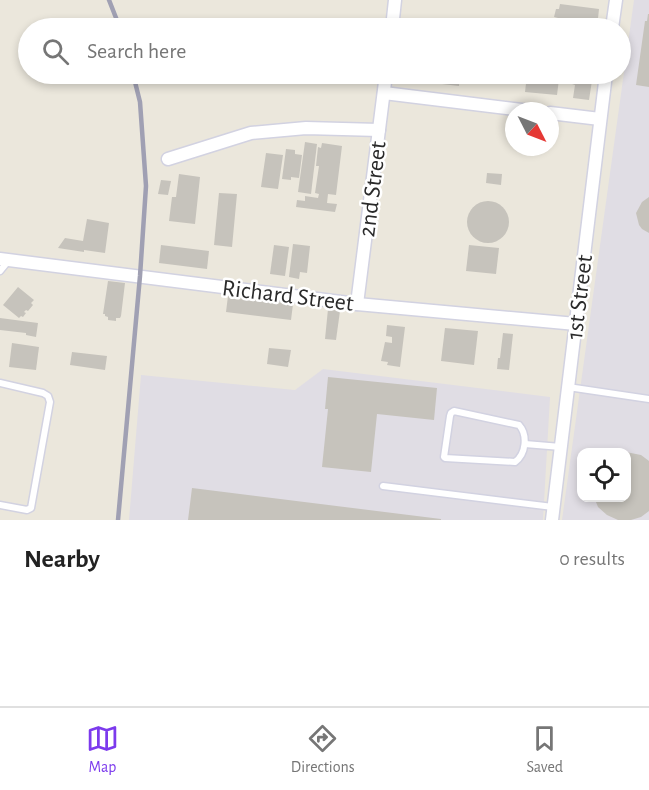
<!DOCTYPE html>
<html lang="en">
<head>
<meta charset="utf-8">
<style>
	body { margin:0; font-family:"Alegreya Sans",sans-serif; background:#f6f6f6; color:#222 }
	.controls { position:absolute; right:18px; bottom:18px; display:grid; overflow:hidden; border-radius:12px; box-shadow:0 3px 9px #0003 }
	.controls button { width:54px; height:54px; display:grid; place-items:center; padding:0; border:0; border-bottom:2px solid #e0e0e0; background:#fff; color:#222; font:30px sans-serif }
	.compass { position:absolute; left:505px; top:102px; width:54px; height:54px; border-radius:50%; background:#fff; box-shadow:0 3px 9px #0003; rotate:132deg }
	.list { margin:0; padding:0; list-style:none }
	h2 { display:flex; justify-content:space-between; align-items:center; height:78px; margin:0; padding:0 24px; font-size:26px }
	h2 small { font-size:20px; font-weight:400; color:#767676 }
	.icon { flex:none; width:33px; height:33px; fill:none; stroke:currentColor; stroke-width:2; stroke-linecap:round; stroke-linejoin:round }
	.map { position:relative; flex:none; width:649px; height:520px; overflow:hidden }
	.search { position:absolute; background:#fff; box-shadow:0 3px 9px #0003; left:18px; right:18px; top:18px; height:66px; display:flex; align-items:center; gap:15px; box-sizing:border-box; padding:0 21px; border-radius:33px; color:#767676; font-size:22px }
	.sheet { height:186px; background:#fff }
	nav { display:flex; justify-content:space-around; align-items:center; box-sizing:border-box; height:84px; border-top:2px solid #e0e0e0; background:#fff; font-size:16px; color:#767676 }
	nav a { display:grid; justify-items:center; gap:3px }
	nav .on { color:#7c3aed }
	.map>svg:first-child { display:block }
	.industrial { fill:#e0dde4; fill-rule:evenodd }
	.building { fill:#c6c3bc }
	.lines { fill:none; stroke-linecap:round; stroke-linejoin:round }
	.service-casing { stroke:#d2d2e1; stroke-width:9 }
	.minor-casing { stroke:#d2d2e1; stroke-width:15 }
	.service { stroke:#fff; stroke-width:6 }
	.minor { stroke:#fff; stroke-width:12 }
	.rail { stroke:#a0a0b3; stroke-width:4.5 }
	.labels { text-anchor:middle; stroke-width:5; stroke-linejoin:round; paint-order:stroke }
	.street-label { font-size:24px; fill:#2a2a2a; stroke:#fff }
</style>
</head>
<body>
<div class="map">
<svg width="649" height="520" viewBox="0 0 649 520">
	<rect width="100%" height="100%" fill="#ebe7dc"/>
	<g class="industrial">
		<path d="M634,0H649V520H562ZM582,452H626V497H582Z"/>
		<path d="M323,369L550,397L543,520H129L141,375L295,390Z"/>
	</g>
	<g class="building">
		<path d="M560,4L599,9L597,28L557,24L558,18L554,17L556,9H559Z"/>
		<path d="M648,14H649V87L636,85L645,21H647Z"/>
		<path d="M426,74H437L436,82L425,80Z"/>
		<path d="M443,74H460L459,86L442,84Z"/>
		<path d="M573,74H593L589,100L573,98L575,85L572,84Z"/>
		<path d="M527,75L559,79L557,95L525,92Z"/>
		<path d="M305,142L317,144L311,194L298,192Z"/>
		<path d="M322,143L342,146L336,195L328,194L327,203L337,204L335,212L296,207L297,200L305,201V196L318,198L319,194L315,193L319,166H316L318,147L321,148Z"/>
		<path d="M286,149L295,150V154L302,155L299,178L291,177V180L282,179Z"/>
		<path d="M266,153L283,155L278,189L261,187Z"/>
		<path d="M487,173L502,174L501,185L486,183Z"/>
		<path d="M179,174L200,177L195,224L169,221L172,197H176Z"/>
		<path d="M161,180L171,181L168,195L158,194Z"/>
		<path d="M219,193L237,194L232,247L214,245Z"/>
		<path d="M649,197V233L642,229L639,225L636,213L642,202Z"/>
		<circle cx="488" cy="222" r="21"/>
		<path d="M87,219L109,223L105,253L84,250V252L58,248L65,238L83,241Z"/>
		<path d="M293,244L310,246L307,273L300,272L299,279L289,277Z"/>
		<path d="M161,245L209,251L207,269L159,263Z"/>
		<path d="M274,245L289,247L285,276L270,274Z"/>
		<path d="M469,245L499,248L496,274L466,271Z"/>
		<path d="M108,281L125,283L121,316L120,318H116V321L108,320V317L105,316V314H103Z"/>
		<path d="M18,287L34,300L31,303L33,305L28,311L26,310L24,312L26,313L23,317L21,316L19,318L3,305Z"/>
		<path d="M228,296L293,304L291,320L226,312Z"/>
		<path d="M328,309L340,311L336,340L325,339Z"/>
		<path d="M0,318L38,323L36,337L26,335V333L0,330Z"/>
		<path d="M387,325L405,327L400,367L387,365L388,362L381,361L385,342L392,343V337L386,336Z"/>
		<path d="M445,328L478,331L474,365L441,361Z"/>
		<path d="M503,333L513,334L509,370L497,369L498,358H500Z"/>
		<path d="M12,343L39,347L36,370L9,367Z"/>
		<path d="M269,348L291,350L288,367L267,364Z"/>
		<path d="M72,352L107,356L105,370L70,365Z"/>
		<path d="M328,377L437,388L434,420L377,414L371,472L322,467L328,409H325Z"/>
		<path d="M626,452L641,455L649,461V511L641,517L631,520H618L607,515L598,507L594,497H626Z"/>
		<path d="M192,488L441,519V520H188Z"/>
	</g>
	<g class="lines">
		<g class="service-casing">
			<g id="service">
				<path d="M0,271L9,260"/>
				<path d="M0,383L43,393L48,396L50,402L31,508L27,510L0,505"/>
				<path d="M568,387L649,399"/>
				<path d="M454,411L519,425C528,435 526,454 515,462L445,458L444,457L450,416L451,413Z"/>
				<path d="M525,444L561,447"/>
				<path d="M383,486L553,507"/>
			</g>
		</g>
		<g class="minor-casing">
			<g id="minor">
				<path d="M392,28L395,0"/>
				<path d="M612,28L616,0"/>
				<path d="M384,93L530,111"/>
				<path d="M550,113L600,119"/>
				<path d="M168,159L251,133L306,128L379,130"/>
				<path d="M0,259L357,304L576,324"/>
				<path d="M357,304L386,74"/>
				<path d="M552,520L606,74"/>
			</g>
		</g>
		<use href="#service" class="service"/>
		<use href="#minor" class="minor"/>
		<g class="rail">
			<path d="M109,0L120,28"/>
			<path d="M118,520L140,276L146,186L140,102L133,74"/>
		</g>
	</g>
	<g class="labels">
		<g class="street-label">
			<text transform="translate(372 189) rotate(-83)" y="8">2nd Street</text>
			<text transform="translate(288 295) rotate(7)" y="8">Richard Street</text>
			<text transform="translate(579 297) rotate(-83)" y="8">1st Street</text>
		</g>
	</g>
</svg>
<div class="controls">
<button><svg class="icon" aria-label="locate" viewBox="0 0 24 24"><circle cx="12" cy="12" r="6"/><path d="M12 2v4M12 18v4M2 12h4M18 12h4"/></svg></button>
</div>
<svg class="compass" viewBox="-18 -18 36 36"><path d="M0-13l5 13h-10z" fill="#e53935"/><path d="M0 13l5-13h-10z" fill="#767676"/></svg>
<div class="search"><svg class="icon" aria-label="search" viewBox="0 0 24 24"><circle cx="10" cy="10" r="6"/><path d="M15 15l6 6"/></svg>Search here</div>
</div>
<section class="sheet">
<h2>Nearby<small>0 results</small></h2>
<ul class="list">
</ul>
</section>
<nav>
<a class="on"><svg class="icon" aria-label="map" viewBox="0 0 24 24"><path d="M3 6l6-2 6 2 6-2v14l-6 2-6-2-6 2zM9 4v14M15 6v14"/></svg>Map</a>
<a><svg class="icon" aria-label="directions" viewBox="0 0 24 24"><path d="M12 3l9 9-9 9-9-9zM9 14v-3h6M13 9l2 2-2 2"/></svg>Directions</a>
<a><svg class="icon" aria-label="saved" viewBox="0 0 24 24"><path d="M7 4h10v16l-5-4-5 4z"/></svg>Saved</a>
</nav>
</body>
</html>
